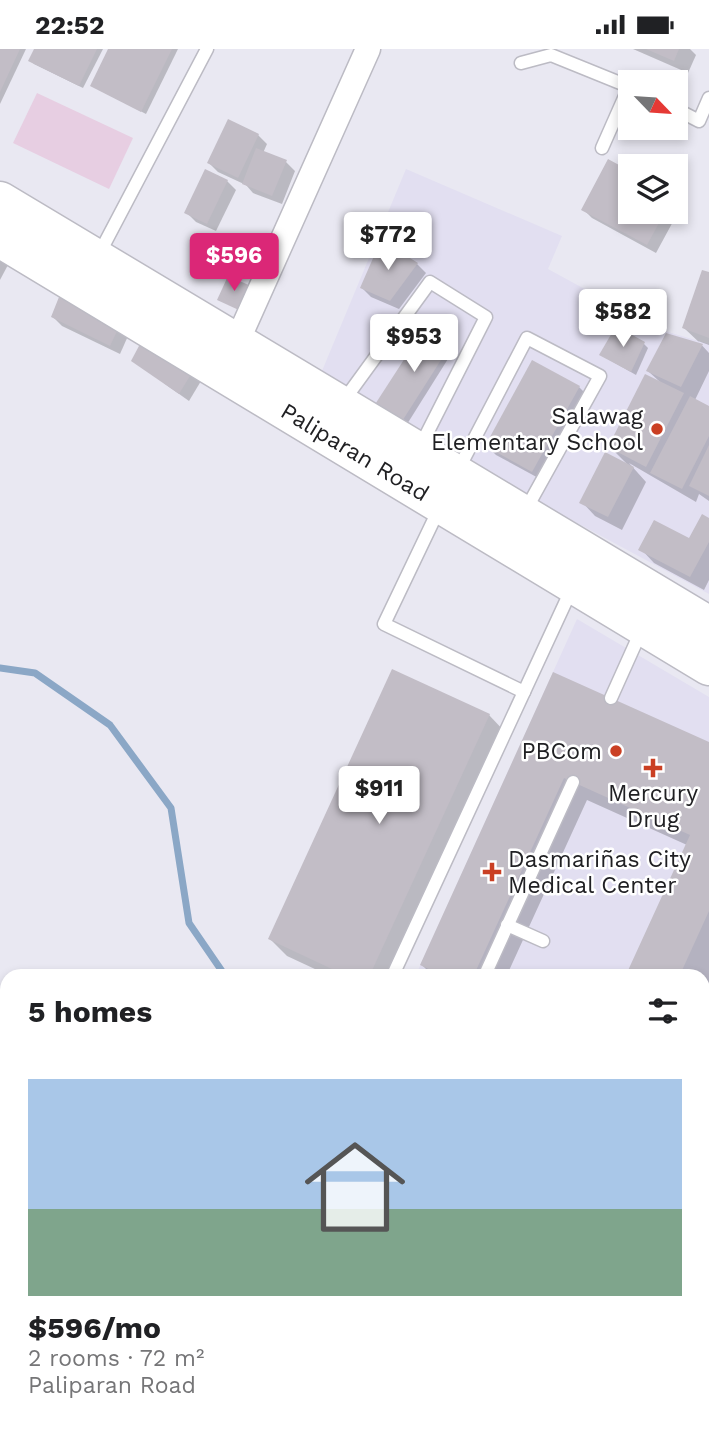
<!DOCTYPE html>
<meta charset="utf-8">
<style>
body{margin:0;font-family:"Work Sans",sans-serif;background:#f6f6f6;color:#202124;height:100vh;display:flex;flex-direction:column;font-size:26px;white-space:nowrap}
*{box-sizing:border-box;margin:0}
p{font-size:23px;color:#757577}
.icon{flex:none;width:38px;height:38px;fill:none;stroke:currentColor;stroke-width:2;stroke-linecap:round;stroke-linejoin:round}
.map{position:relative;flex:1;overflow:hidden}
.drawer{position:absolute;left:0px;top:920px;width:710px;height:471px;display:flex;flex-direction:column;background:#fff;border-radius:21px 21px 0 0;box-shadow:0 4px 10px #0003}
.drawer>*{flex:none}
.needle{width:46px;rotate:115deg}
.controls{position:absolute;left:618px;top:21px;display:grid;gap:14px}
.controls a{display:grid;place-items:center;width:70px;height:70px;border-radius:0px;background:#fff;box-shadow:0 4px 10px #0003;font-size:35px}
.price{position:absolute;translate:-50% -60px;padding:0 16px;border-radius:7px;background:#fff;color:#222;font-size:23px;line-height:46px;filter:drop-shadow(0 2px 4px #0008)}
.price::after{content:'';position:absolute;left:50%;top:42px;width:21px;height:16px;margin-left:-10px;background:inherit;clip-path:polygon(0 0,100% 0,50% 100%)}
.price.selected{background:#db2777;color:#fff}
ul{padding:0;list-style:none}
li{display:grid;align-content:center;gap:14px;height:371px;padding:0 28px}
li+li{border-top:2px solid #e0e0e0}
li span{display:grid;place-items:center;height:217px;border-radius:0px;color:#555}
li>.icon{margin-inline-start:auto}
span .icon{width:126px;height:126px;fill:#fffc;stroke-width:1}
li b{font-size:30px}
h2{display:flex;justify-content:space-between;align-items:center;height:84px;padding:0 28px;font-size:30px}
.status{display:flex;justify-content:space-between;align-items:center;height:49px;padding:0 35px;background:#fff;direction:ltr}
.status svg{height:19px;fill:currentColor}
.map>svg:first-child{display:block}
.built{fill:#e2dff1}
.green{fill:#e7cee2}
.shadow{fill:#0003}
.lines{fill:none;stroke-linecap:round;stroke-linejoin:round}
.stream{stroke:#8ba7c6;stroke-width:7}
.building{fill:#c2bdc6}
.lane-casing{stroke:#bcbbc4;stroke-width:15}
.street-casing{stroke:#bcbbc4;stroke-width:27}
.primary-casing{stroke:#bcbbc4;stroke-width:41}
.lane{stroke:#fff;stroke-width:12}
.street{stroke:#fff;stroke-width:24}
.primary{stroke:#fff;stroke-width:38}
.poi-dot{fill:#ca3f23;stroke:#fff;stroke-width:2.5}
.labels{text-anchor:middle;stroke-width:5;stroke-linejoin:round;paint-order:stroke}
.poi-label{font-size:23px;fill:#202023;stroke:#fff;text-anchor:end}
.street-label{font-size:23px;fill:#202023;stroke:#fff}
</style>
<div class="status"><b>22:52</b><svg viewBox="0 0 49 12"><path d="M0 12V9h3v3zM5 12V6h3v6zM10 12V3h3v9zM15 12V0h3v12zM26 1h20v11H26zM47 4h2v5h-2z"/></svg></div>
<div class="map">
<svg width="709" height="1390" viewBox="0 0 709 1390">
<rect width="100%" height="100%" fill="#e9e8f2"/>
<g class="built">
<path d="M 406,120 L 562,187 L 548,220 L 658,280 L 709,295 L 709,545 L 317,334 Z"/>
<path d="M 577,570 L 709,648 L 709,1065 L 704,1078 L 704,928 L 415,928 Z"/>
</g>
<path class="green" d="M 37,44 L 133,89 L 109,140 L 13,94 Z"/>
<g class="shadow">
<path d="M 0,0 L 26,0 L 0,55 Z"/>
<path d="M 36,0 L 103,0 L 83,39 L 34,15 L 30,11 Z"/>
<path d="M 110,0 L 178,0 L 146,65 L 92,37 Z"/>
<path d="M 633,0 L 690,0 L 696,6 L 688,24 Z"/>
<path d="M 258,86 L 267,95 L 263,104 L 286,113 L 295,122 L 282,155 L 253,144 L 246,136 L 218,123 L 209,114 Z"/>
<path d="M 630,124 L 630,163 L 676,163 L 676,150 L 682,156 L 656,204 L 592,169 L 583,160 Z"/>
<path d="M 227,132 L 236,141 L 216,182 L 196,173 L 187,164 Z"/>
<path d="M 0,206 L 9,214 L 0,231 Z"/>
<path d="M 417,215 L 426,224 L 399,260 L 371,248 L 362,239 Z"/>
<path d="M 709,225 L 709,296 L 698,292 L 709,304 L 709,322 L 695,351 L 709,359 L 709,452 L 699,445 L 696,453 L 629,414 L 646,433 L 622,481 L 595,467 L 582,453 L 627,415 L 610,398 L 660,333 L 648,322 L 702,296 L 684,279 Z"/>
<path d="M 62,245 L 128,287 L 120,305 L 62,277 L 53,268 Z"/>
<path d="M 454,290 L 458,294 L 404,380 L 379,364 Z"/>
<path d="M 643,294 L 648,299 L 636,326 L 601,306 Z"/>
<path d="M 141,297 L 201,332 L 189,352 L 165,335 Z"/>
<path d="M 579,338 L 588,347 L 542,431 L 496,406 L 487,397 Z"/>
<path d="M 709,471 L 709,531 L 704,541 L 654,514 L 641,500 L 690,491 Z"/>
<path d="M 554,625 L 709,695 L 709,934 L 704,946 L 704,928 L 627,928 L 687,796 L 587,751 L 506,928 L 434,928 L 422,916 Z"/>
<path d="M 489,666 L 506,684 L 394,928 L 332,928 L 287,907 L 270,890 Z"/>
</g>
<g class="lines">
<g class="stream">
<path d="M 0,619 L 35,624 L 110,676 L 171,759 L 189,874 L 226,928"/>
<path d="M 704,1174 L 709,1176"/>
</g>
</g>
<g class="building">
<path d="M 0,0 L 20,0 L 0,43 Z"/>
<path d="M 34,0 L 97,0 L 79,37 L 28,12 Z"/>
<path d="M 108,0 L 172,0 L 141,63 L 90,37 Z"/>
<path d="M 646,0 L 679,0 L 674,12 Z"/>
<path d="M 228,70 L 259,85 L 238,129 L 207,114 Z"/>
<path d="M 256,99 L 287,111 L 272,147 L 242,135 Z"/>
<path d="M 608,110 L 630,122 L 630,163 L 665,163 L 647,196 L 581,161 Z"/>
<path d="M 205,120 L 228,131 L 207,175 L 184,164 Z"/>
<path d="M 381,191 L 418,214 L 390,252 L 360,239 Z"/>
<path d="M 702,221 L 709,223 L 709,289 L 682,279 Z"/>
<path d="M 228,227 L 251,237 L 241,262 L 217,251 Z"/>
<path d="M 61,243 L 120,276 L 110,297 L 51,268 Z"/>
<path d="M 429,272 L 455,289 L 399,377 L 372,360 Z"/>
<path d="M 616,277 L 645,293 L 631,323 L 599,306 Z"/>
<path d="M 666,284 L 703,295 L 681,338 L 646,322 Z"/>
<path d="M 140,295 L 193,322 L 179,345 L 131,312 Z"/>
<path d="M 532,311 L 580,337 L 532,423 L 485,397 Z"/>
<path d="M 645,325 L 684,344 L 646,418 L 608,398 Z"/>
<path d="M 690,347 L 709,357 L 709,387 L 682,440 L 650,424 Z"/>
<path d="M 709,396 L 709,447 L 689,437 Z"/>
<path d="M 605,403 L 634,418 L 608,468 L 579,454 Z"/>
<path d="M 702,465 L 709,469 L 709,493 L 690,528 L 638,501 L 654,471 L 689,489 Z"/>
<path d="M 392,620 L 490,665 L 369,928 L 349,928 L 268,890 Z"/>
<path d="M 553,623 L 709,693 L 709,862 L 679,928 L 625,928 L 690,786 L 564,729 L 473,928 L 445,928 L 420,916 Z"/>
</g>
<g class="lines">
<defs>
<g id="lane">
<path d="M 521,14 L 551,6 L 630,38"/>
<path d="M 676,60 L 699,72 L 709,49"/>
<path d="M 602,99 L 629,38"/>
<path d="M 98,207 L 207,0"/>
<path d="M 342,354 L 430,233 L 486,268 L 419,400"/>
<path d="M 458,421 L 527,289 L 600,327 L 524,464"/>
<path d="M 439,460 L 384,575 L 524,643"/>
<path d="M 611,649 L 642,580"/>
<path d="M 507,876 L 543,892"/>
<path d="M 392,928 L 573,537"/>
<path d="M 484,928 L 573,733"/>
</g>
<path id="street" d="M 231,306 L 368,0"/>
<g id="primary">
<path d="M 0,152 L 709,577"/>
<path d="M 0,189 L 709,617"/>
</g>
</defs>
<use href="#lane" class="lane-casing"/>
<use href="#street" class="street-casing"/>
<use href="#primary" class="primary-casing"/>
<use href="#lane" class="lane"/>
<use href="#street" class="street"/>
<use href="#primary" class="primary"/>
</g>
<g class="poi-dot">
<circle cx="657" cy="380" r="7"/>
<circle cx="616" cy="702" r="7"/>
<path d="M649.5 708.5h7v7h7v7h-7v7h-7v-7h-7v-7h7z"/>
<path d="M488.5 812.5h7v7h7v7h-7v7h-7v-7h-7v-7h7z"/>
</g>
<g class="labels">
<g class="poi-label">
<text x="643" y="375">Salawag<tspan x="643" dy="26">Elementary School</tspan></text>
<text x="602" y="710">PBCom</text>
<text x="653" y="752" text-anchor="middle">Mercury<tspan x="653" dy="26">Drug</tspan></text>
<text x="508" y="818" text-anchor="start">Dasmariñas City<tspan x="508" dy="26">Medical Center</tspan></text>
</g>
<g class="street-label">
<text transform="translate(355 403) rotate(31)" y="8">Paliparan Road</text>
</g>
</g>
</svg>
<div class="controls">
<a><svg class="needle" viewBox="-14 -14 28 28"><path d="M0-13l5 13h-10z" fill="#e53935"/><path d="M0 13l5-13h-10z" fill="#757577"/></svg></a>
<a><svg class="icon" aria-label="layers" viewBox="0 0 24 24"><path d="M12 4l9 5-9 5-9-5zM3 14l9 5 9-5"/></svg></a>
</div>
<b class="price" style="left:388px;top:223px">$772</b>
<b class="price selected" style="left:234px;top:244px">$596</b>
<b class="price" style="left:623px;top:300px">$582</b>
<b class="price" style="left:414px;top:325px">$953</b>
<b class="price" style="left:379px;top:777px">$911</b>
<section class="drawer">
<h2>5 homes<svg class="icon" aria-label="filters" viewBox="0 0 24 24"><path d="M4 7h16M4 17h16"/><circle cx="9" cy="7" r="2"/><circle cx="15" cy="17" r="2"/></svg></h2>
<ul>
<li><span style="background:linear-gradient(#a9c7e8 60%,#7fa58c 0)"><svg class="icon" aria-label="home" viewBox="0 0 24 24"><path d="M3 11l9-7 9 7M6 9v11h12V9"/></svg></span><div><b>$596/mo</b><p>2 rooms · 72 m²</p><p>Paliparan Road</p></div></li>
</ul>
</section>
</div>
